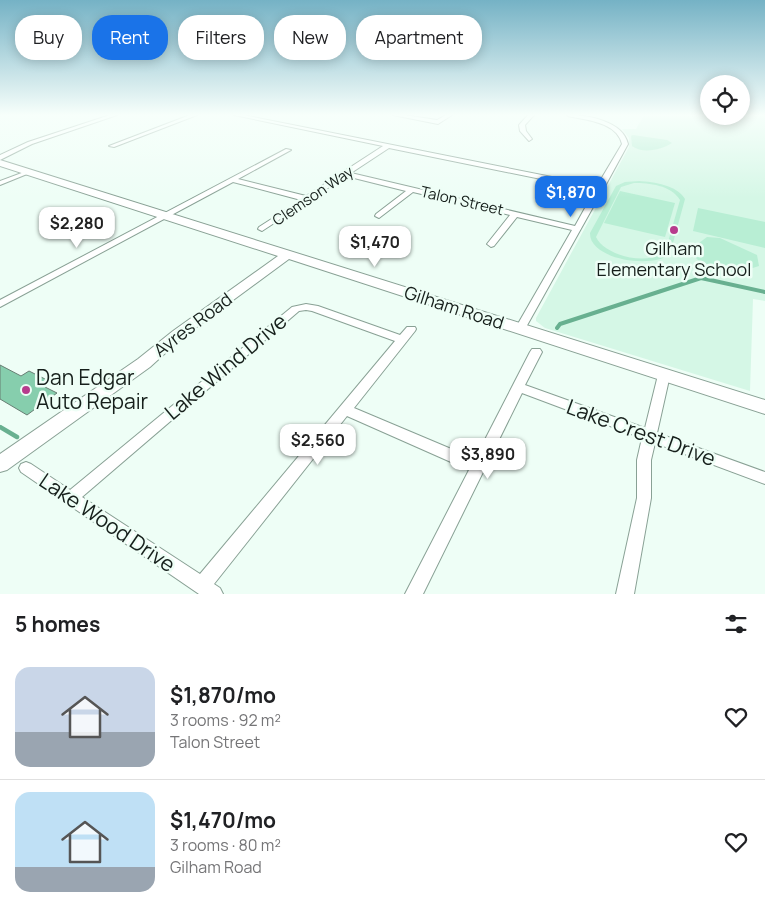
<!DOCTYPE html>
<meta charset="utf-8">
<style>
body{margin:0;font-family:Manrope,sans-serif;background:#f6f6f6;color:#202124;height:100vh;display:flex;flex-direction:column;font-size:19px;white-space:nowrap}
*{box-sizing:border-box;margin:0}
p{font-size:16px;color:#757577}
.icon{flex:none;width:28px;height:28px;fill:none;stroke:currentColor;stroke-width:2;stroke-linecap:round;stroke-linejoin:round}
.map{position:relative;height:594px;overflow:hidden}
.drawer{display:flex;flex-direction:column;background:#fff;flex:1}
.drawer>*{flex:none}
.banner{position:absolute;left:15px;top:15px;width:500px;height:45px;display:flex;gap:10px}
.controls{position:absolute;left:700px;top:75px;display:grid;gap:10px}
.controls a{display:grid;place-items:center;width:50px;height:50px;border-radius:50%;background:#fff;box-shadow:0 2px 12px #0003;font-size:25px}
.price{position:absolute;translate:-50% -42px;padding:0 11px;border-radius:10px;background:#fff;color:#222;font-size:16px;line-height:32px;filter:drop-shadow(0 1px 2px #0008)}
.price::after{content:'';position:absolute;left:50%;top:30px;width:15px;height:11px;margin-left:-8px;background:inherit;clip-path:polygon(0 0,100% 0,50% 100%)}
.price.active{background:#1a73e8;color:#fff}
ul{padding:0;list-style:none}
li{display:flex;align-items:center;gap:15px;height:125px;padding:0 15px}
li+li{border-top:1px solid #e0e0e0}
li span{display:grid;place-items:center;flex:none;width:140px;height:100px;border-radius:15px;color:#555}
li>.icon{margin-inline-start:auto}
span .icon{width:60px;height:60px;fill:#fffc;stroke-width:1}
li b{font-size:21px}
h2{display:flex;justify-content:space-between;align-items:center;height:60px;padding:0 15px;font-size:21px}
.pill{padding:0 18px;border-radius:20px;background:#fff;box-shadow:0 2px 12px #0003;font-size:18px;line-height:45px}
.pill.active{background:#1a73e8;color:#fff}
.map>svg:first-child{display:block}
.built{fill:#d5f7e6}
.green{fill:#b8eed4;fill-rule:evenodd}
.lines{fill:none;stroke-linecap:round;stroke-linejoin:round}
.stream-far1{stroke:#68b090;stroke-width:4}
.stream{stroke:#68b090;stroke-width:4.5}
.building{fill:#86cead;stroke:#677e73}
.street-casing{stroke:#89a195;stroke-width:2}
.secondary-casing{stroke:#89a195;stroke-width:2}
.street{fill:#fff;fill-rule:evenodd}
.secondary{fill:#fff;fill-rule:evenodd}
.poi-dot{fill:#b73c8d;stroke:#eefef6;stroke-width:2}
.labels{text-anchor:middle;stroke-width:5;stroke-linejoin:round;paint-order:stroke}
.far-street-label{font-size:15px;fill:#161f1b;stroke:#eefef6}
.poi-label{font-size:18px;fill:#161f1b;stroke:#eefef6}
.street-label{font-size:18px;fill:#161f1b;stroke:#eefef6}
.near-street-label{font-size:21px;fill:#161f1b;stroke:#eefef6}
.near-poi-label{font-size:21px;fill:#161f1b;stroke:#eefef6;text-anchor:start}
</style>
<div class="map">
<svg width="765" height="594" viewBox="0 0 765 594">
<rect width="100%" height="100%" fill="#eefef6"/>
<path class="built" d="M 644,115 L 709,115 L 709,116 L 765,115 L 765,301 L 753,299 L 750,391 L 545,328 L 536,321 L 536,318 L 629,147 L 629,138 L 622,129 L 636,129 Z"/>
<g class="green">
<path d="M 633,135 L 667,140 L 672,143 C 661,150 643,154 632,146 L 631,136 Z"/>
<path d="M 639,181 C 654,182 677,185 685,199 L 670,254 C 653,269 589,260 590,233 L 616,186 L 625,182 ZM 634,183 C 649,183 671,185 680,200 L 666,249 C 653,268 604,256 596,237 L 621,187 Z"/>
<path d="M 620,191 L 675,203 L 665,237 L 604,223 Z"/>
<path d="M 698,208 L 765,222 L 765,248 L 693,231 Z"/>
<path d="M 707,237 L 720,238 L 757,255 L 759,266 L 743,271 L 701,263 L 696,258 L 699,243 Z"/>
</g>
<g class="lines">
<path class="stream-far1" d="M 557,328 L 560,324 L 701,278 L 765,292"/>
<path class="stream" d="M 0,427 L 17,437"/>
</g>
<path class="building" d="M 0,365 L 21,376 L 29,371 L 51,382 L 45,387 L 57,393 L 27,415 L 0,399 Z"/>
<g class="lines">
<defs>
<g id="street">
<path d="M 110,115 L 117,115 L 32,144 L 0,160 L 0,155 L 28,142 Z"/>
<path d="M 190,115 L 197,115 L 114,147 L 109,146 Z"/>
<path d="M 234,115 L 243,115 L 597,186 L 622,144 C 617,122 586,120 568,116 L 567,115 C 588,115 623,121 628,144 L 604,188 L 605,189 L 602,191 L 525,329 L 520,332 L 515,329 L 572,230 L 517,217 L 494,246 L 491,247 L 487,244 L 510,215 L 413,192 L 379,218 L 375,216 L 376,214 L 406,191 L 346,176 L 262,231 L 258,229 L 259,227 L 301,200 L 233,182 L 0,307 L 0,300 L 286,149 L 291,150 L 238,179 L 306,196 L 383,146 ZM 389,148 L 595,190 L 575,226 L 351,173 Z"/>
<path d="M 393,115 L 404,115 L 437,120 L 446,115 L 452,115 L 438,124 Z"/>
<path d="M 528,115 L 534,115 L 525,125 L 526,131 L 532,139 L 529,141 L 520,131 L 519,125 Z"/>
<path d="M 27,171 L 32,172 L 0,185 L 0,181 Z"/>
<path d="M 306,304 L 318,306 L 400,335 L 407,327 L 415,327 L 416,329 L 415,331 L 354,408 L 475,459 L 530,352 L 532,349 L 540,349 L 542,352 L 525,385 L 645,428 L 658,375 L 660,372 L 668,372 L 670,375 L 657,433 L 765,472 L 765,484 L 655,443 L 651,460 L 651,498 L 634,594 L 616,594 L 637,498 L 637,460 L 642,438 L 522,393 L 423,594 L 405,594 L 469,470 L 347,416 L 214,584 L 220,588 L 223,594 L 199,594 L 21,472 L 19,468 L 21,464 L 26,462 L 31,464 L 70,490 L 292,307 ZM 306,310 L 312,311 L 395,341 L 200,574 L 82,497 L 299,311 Z"/>
</g>
<path id="secondary" d="M 0,160 L 765,400 L 765,414 L 289,259 L 183,337 L 150,367 L 7,470 L 0,472 L 0,454 L 138,359 L 173,331 L 278,256 L 0,166 Z"/>
</defs>
<use href="#street" class="street-casing"/>
<use href="#secondary" class="secondary-casing"/>
<use href="#street" class="street"/>
<use href="#secondary" class="secondary"/>
</g>
<linearGradient id="sky" x2="0" y2="1"><stop stop-color="#75b2c5"/><stop offset="0.58" stop-color="#f7fffb"/><stop offset="1" stop-color="#f7fffb" stop-opacity="0"/></linearGradient>
<rect width="765" height="198" fill="url(#sky)"/>
<g class="poi-dot">
<circle cx="674" cy="230" r="5"/>
<circle cx="26" cy="390" r="5"/>
</g>
<g class="labels">
<g class="far-street-label">
<text transform="translate(313 196) rotate(-34)" y="5">Clemson Way</text>
<text transform="translate(462 201) rotate(13)" y="5">Talon Street</text>
</g>
<g class="poi-label">
<text x="674" y="255">Gilham<tspan x="674" dy="21">Elementary School</tspan></text>
</g>
<g class="street-label">
<text transform="translate(454 308) rotate(18)" y="6">Gilham Road</text>
<text transform="translate(193 325) rotate(-37)" y="6">Ayres Road</text>
</g>
<g class="near-street-label">
<text transform="translate(226 367) rotate(-40)" y="7">Lake Wind Drive</text>
<text transform="translate(641 433) rotate(20)" y="7">Lake Crest Drive</text>
<text transform="translate(107 523) rotate(34)" y="7">Lake Wood Drive</text>
</g>
<g class="near-poi-label">
<text x="36" y="385">Dan Edgar<tspan x="36" dy="24">Auto Repair</tspan></text>
</g>
</g>
</svg>
<div class="controls">
<a><svg class="icon" aria-label="locate" viewBox="0 0 24 24"><circle cx="12" cy="12" r="6"/><path d="M12 2v4M12 18v4M2 12h4M18 12h4"/></svg></a>
</div>
<b class="price active" style="left:571px;top:218px">$1,870</b>
<b class="price" style="left:77px;top:249px">$2,280</b>
<b class="price" style="left:375px;top:268px">$1,470</b>
<b class="price" style="left:318px;top:466px">$2,560</b>
<b class="price" style="left:488px;top:480px">$3,890</b>
<div class="banner">
<a class="pill">Buy</a>
<a class="pill active">Rent</a>
<a class="pill">Filters</a>
<a class="pill">New</a>
<a class="pill">Apartment</a>
</div>
</div>
<section class="drawer">
<h2>5 homes<svg class="icon" aria-label="filters" viewBox="0 0 24 24"><path d="M4 7h16M4 17h16"/><circle cx="9" cy="7" r="2"/><circle cx="15" cy="17" r="2"/></svg></h2>
<ul>
<li><span style="background:linear-gradient(#c9d6e8 65%,#9aa5b1 0)"><svg class="icon" aria-label="home" viewBox="0 0 24 24"><path d="M3 11l9-7 9 7M6 9v11h12V9"/></svg></span><div><b>$1,870/mo</b><p>3 rooms · 92 m²</p><p>Talon Street</p></div><svg class="icon" aria-label="heart" viewBox="0 0 24 24"><path d="M12 20l-8-8c-3-5 5-10 8-4 3-6 11-1 8 4z"/></svg></li>
<li><span style="background:linear-gradient(#bfe0f5 75%,#9aa5b1 0)"><svg class="icon" aria-label="home" viewBox="0 0 24 24"><path d="M3 11l9-7 9 7M6 9v11h12V9"/></svg></span><div><b>$1,470/mo</b><p>3 rooms · 80 m²</p><p>Gilham Road</p></div><svg class="icon" aria-label="heart" viewBox="0 0 24 24"><path d="M12 20l-8-8c-3-5 5-10 8-4 3-6 11-1 8 4z"/></svg></li>
</ul>
</section>
